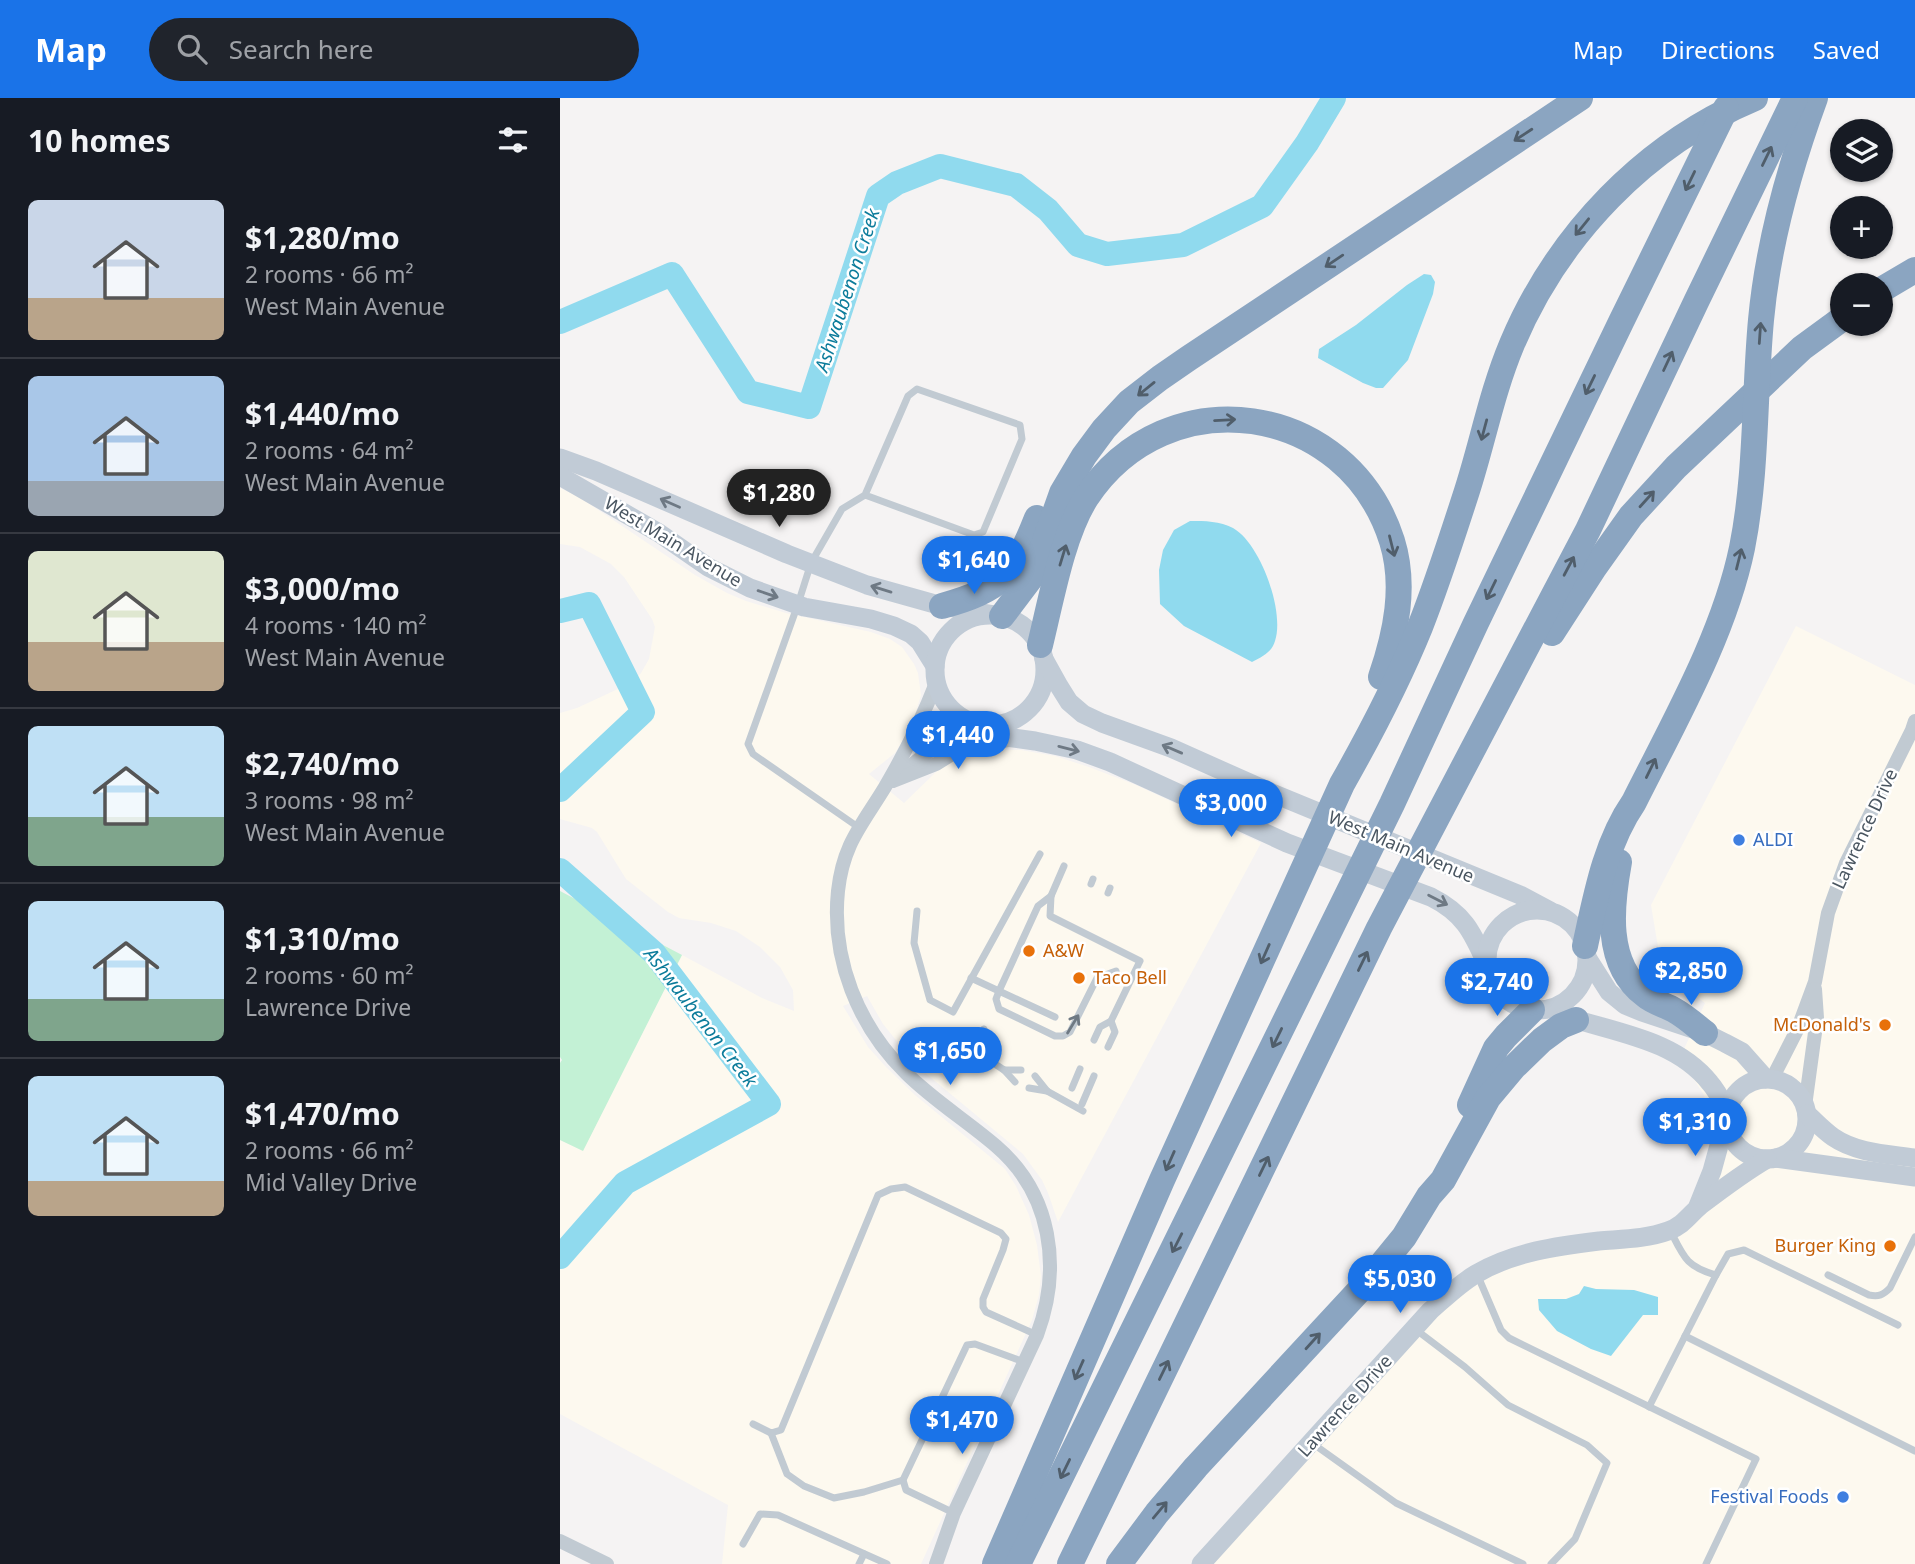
<!DOCTYPE html>
<meta charset="utf-8">
<style>
body{margin:0;font-family:"Noto Sans",sans-serif;background:#20242c;color:#f1f3f6;height:100vh;display:flex;flex-direction:column;font-size:26px;white-space:nowrap}
*{box-sizing:border-box;margin:0}
p{font-size:23px;color:#9ea1a6}
.icon{flex:none;width:38px;height:38px;fill:none;stroke:currentColor;stroke-width:2;stroke-linecap:round;stroke-linejoin:round}
.map{position:relative;flex:1;overflow:hidden}
.side{display:flex;flex-direction:column;background:#171b24;width:560px}
.side>*{flex:none}
.fabs{position:absolute;left:1270px;top:21px;display:grid;gap:14px}
.fabs a{display:grid;place-items:center;width:63px;height:63px;border-radius:50%;background:#171b24;box-shadow:0 2px 5px #0004;font-size:35px}
.price{position:absolute;translate:-50% -60px;padding:0 16px;border-radius:24px;background:#1a73e8;color:#fff;font-size:23px;line-height:46px;filter:drop-shadow(0 2px 4px #0008)}
.price::after{content:'';position:absolute;left:50%;top:42px;width:21px;height:16px;margin-left:-10px;background:inherit;clip-path:polygon(0 0,100% 0,50% 100%)}
.price.on{background:#222;color:#fff}
ul{padding:0;list-style:none}
li{display:flex;align-items:center;gap:21px;height:175px;padding:0 28px}
li+li{border-top:2px solid #363941}
li span{display:grid;place-items:center;flex:none;width:196px;height:140px;border-radius:10px;color:#555}
li>.icon{margin-inline-start:auto}
span .icon{width:84px;height:84px;fill:#fffc;stroke-width:1}
li b{font-size:30px}
h2{display:flex;justify-content:space-between;align-items:center;height:84px;padding:0 28px;font-size:30px}
header{display:flex;align-items:center;gap:42px;box-sizing:border-box;height:98px;padding:0 35px;background:#1a73e8;color:#fff}
header strong{font-size:33px}
nav{display:flex;gap:38px;margin-inline-start:auto;font-size:24px}
.search{width:490px;height:63px;background:#20242c;display:flex;align-items:center;gap:18px;box-sizing:border-box;padding:0 24px;border-radius:38px;color:#9ea1a6;font-size:26px}
main{display:flex;flex:1;min-height:0}
.map>svg:first-child{display:block}
.commercial{fill:#fdf9ef}
.green{fill:#c3f1d5}
.water{fill:#90daee}
.lines{fill:none;stroke-linecap:round;stroke-linejoin:round}
.river{stroke:#90daee;stroke-width:24}
.lane{stroke:#c1cad2;stroke-width:7}
.street{stroke:#c1cad2;stroke-width:14}
.secondary{stroke:#c1cbd6;stroke-width:19}
.highway{stroke:#8ba5c1;stroke-width:26}
.oneway{stroke:#505e6b}
.oneway2{stroke:#6e7984}
.oneway3{stroke:#6e7983}
.shop-dot{fill:#3f7fe0;stroke:#fff;stroke-width:2.5}
.food-dot{fill:#e8710a;stroke:#fff;stroke-width:2.5}
.labels{text-anchor:middle;stroke-width:5;stroke-linejoin:round;paint-order:stroke}
.street-label{font-size:18px;fill:#4a5661;stroke:#fff}
.shop-label{font-size:18px;fill:#366cbe;stroke:#fff;text-anchor:start}
.food-label{font-size:18px;fill:#c56008;stroke:#fff;text-anchor:start}
.water-label{font-size:19px;font-style:italic;fill:#0c7c9b;stroke:#fff}
</style>
<header>
<strong>Map</strong>
<div class="search"><svg class="icon" aria-label="search" viewBox="0 0 24 24"><circle cx="10" cy="10" r="6"/><path d="M15 15l6 6"/></svg>Search here</div>
<nav><a>Map</a><a>Directions</a><a>Saved</a></nav>
</header>
<main>
<section class="side">
<h2>10 homes<svg class="icon" aria-label="filters" viewBox="0 0 24 24"><path d="M4 7h16M4 17h16"/><circle cx="9" cy="7" r="2"/><circle cx="15" cy="17" r="2"/></svg></h2>
<ul>
<li><span style="background:linear-gradient(#c9d6e8 70%,#b9a48a 0)"><svg class="icon" aria-label="home" viewBox="0 0 24 24"><path d="M3 11l9-7 9 7M6 9v11h12V9"/></svg></span><div><b>$1,280/mo</b><p>2 rooms · 66 m²</p><p>West Main Avenue</p></div></li>
<li><span style="background:linear-gradient(#a9c7e8 75%,#9aa5b1 0)"><svg class="icon" aria-label="home" viewBox="0 0 24 24"><path d="M3 11l9-7 9 7M6 9v11h12V9"/></svg></span><div><b>$1,440/mo</b><p>2 rooms · 64 m²</p><p>West Main Avenue</p></div></li>
<li><span style="background:linear-gradient(#dfe7d0 65%,#b9a48a 0)"><svg class="icon" aria-label="home" viewBox="0 0 24 24"><path d="M3 11l9-7 9 7M6 9v11h12V9"/></svg></span><div><b>$3,000/mo</b><p>4 rooms · 140 m²</p><p>West Main Avenue</p></div></li>
<li><span style="background:linear-gradient(#bfe0f5 65%,#7fa58c 0)"><svg class="icon" aria-label="home" viewBox="0 0 24 24"><path d="M3 11l9-7 9 7M6 9v11h12V9"/></svg></span><div><b>$2,740/mo</b><p>3 rooms · 98 m²</p><p>West Main Avenue</p></div></li>
<li><span style="background:linear-gradient(#bfe0f5 70%,#7fa58c 0)"><svg class="icon" aria-label="home" viewBox="0 0 24 24"><path d="M3 11l9-7 9 7M6 9v11h12V9"/></svg></span><div><b>$1,310/mo</b><p>2 rooms · 60 m²</p><p>Lawrence Drive</p></div></li>
<li><span style="background:linear-gradient(#bfe0f5 75%,#b9a48a 0)"><svg class="icon" aria-label="home" viewBox="0 0 24 24"><path d="M3 11l9-7 9 7M6 9v11h12V9"/></svg></span><div><b>$1,470/mo</b><p>2 rooms · 66 m²</p><p>Mid Valley Drive</p></div></li>
</ul>
</section>
<div class="map">
<svg width="1355" height="1466" viewBox="0 0 1355 1466">
<rect width="100%" height="100%" fill="#f5f3f3"/>
<g class="commercial">
<path d="M 0,390 L 19,399 L 135,477 L 167,495 L 186,503 L 226,515 L 311,534 L 330,541 L 342,549 L 354,566 L 358,575 L 361,597 L 352,627 L 335,655 L 309,676 L 344,705 L 376,674 L 405,656 L 427,651 L 461,652 L 495,658 L 529,669 L 576,687 L 701,745 L 498,1124 L 488,1095 L 482,1082 L 463,1056 L 358,969 L 323,926 L 307,898 L 283,908 L 308,949 L 326,969 L 355,997 L 445,1071 L 456,1088 L 469,1117 L 477,1147 L 481,1178 L 479,1197 L 472,1222 L 361,1466 L 162,1466 L 168,1407 L 0,1316 L 0,1042 L 23,1052 L 122,857 L 202,900 L 234,913 L 233,892 L 220,869 L 200,849 L 176,833 L 151,825 L 119,820 L 108,814 L 66,781 L 37,734 L 32,730 L 0,721 L 0,615 L 17,610 L 73,584 L 81,575 L 89,561 L 95,529 L 92,521 L 64,479 L 51,466 L 20,449 L 0,446 Z"/>
<path d="M 1236,528 L 1355,587 L 1355,1466 L 641,1466 L 917,1176 L 1076,1140 L 1138,1109 L 1153,1034 L 1144,997 L 1120,960 L 1145,905 L 1102,873 L 1091,807 Z"/>
</g>
<path class="green" d="M 0,793 L 122,857 L 23,1053 L 0,1042 L 0,965 L 2,962 L 0,959 Z"/>
<g class="water">
<path d="M 864,176 L 871,177 L 875,184 L 873,196 L 848,262 L 823,290 L 816,290 L 803,285 L 758,260 L 759,251 L 796,227 L 847,187 Z"/>
<path d="M 630,423 C 645,423 660,423 673,430 C 700,445 725,513 715,543 C 712,554 702,559 692,564 L 624,528 L 600,506 L 599,472 L 603,452 L 614,432 Z"/>
<path d="M 1024,1188 L 1036,1191 L 1074,1192 L 1098,1199 L 1098,1217 L 1083,1217 L 1051,1258 L 1031,1251 L 997,1233 L 979,1212 L 978,1201 L 1006,1201 L 1019,1196 Z"/>
</g>
<g class="lines">
<g class="river">
<path d="M 0,224 L 112,176 L 188,294 L 249,309 L 318,98 L 337,85 L 380,68 L 456,87 L 488,112 L 518,147 L 547,156 L 623,147 L 702,108 L 747,45 L 774,0"/>
<path d="M 0,513 L 29,506 L 83,614 L 0,692"/>
<path d="M 0,772 L 94,855 L 209,1006 L 65,1085 L 0,1159"/>
</g>
<g class="lane">
<path d="M 298,729 L 193,656 L 188,646 L 238,506 L 251,465 L 282,411 L 305,397 L 414,437 L 423,434 L 462,341 L 460,327 L 357,291 L 348,298 L 305,397"/>
<path d="M 504,768 L 491,798 L 490,818 L 580,863 L 551,923 L 540,929 L 534,942"/>
<path d="M 531,786 L 533,781"/>
<path d="M 548,795 L 550,790"/>
<path d="M 491,798 L 478,808 L 439,893 L 436,901 L 439,911 L 495,938 L 503,938 L 510,934 L 537,880 L 556,873"/>
<path d="M 357,813 L 354,845 L 370,902 L 393,914 L 480,756"/>
<path d="M 411,880 L 495,919"/>
<path d="M 424,931 L 432,964 L 444,972 L 461,972"/>
<path d="M 548,949 L 555,934 L 551,923"/>
<path d="M 444,972 L 455,984"/>
<path d="M 475,978 L 487,993 L 523,1013"/>
<path d="M 469,990 L 487,993"/>
<path d="M 512,990 L 520,971"/>
<path d="M 522,1006 L 534,978"/>
<path d="M 1111,1134 C 1124,1160 1127,1169 1156,1177"/>
<path d="M 917,1176 L 941,1232 L 949,1240 L 1196,1361 L 1146,1466"/>
<path d="M 1268,1177 L 1309,1197 C 1319,1199 1323,1197 1330,1190 L 1355,1139"/>
<path d="M 855,1231 L 905,1269 L 948,1307 L 1027,1347 L 1047,1365 L 1015,1441 L 991,1466"/>
<path d="M 1125,1238 L 1355,1353"/>
<path d="M 1089,1309 L 1156,1177 L 1168,1156 L 1184,1152 L 1338,1227"/>
<path d="M 193,1326 L 211,1335 L 221,1332 L 318,1097 L 331,1091 L 345,1089 L 441,1135 L 446,1141 L 443,1152 L 423,1201 L 423,1209 L 426,1214 L 477,1237"/>
<path d="M 211,1335 L 227,1376 L 244,1388 L 274,1400 L 304,1394 L 343,1382"/>
<path d="M 752,1345 L 836,1405 L 963,1466"/>
<path d="M 394,1415 L 346,1392 L 343,1382 L 407,1247 L 415,1246 L 464,1264"/>
<path d="M 183,1446 L 200,1416 L 218,1417 L 327,1466"/>
<path d="M 299,1466 L 304,1456"/>
</g>
<g class="street">
<path d="M 342,675 C 366,655 388,638 417,625"/>
<path d="M 333,683 L 376,666 L 397,653 L 418,646 L 449,642"/>
<path d="M 1212,981 L 1238,930 L 1255,884 L 1268,815 L 1286,765 L 1352,632 L 1355,623"/>
<path d="M 1245,1008 L 1257,920 L 1255,891"/>
<path d="M 0,1443 L 47,1466"/>
<path d="M 376,1466 L 394,1415 L 477,1237 C 502,1170 492,1096 436,1048 C 407,1023 373,1002 346,975 C 298,928 271,861 278,793 C 283,746 302,727 325,689 C 345,655 362,621 376,585"/>
</g>
<g class="secondary">
<path d="M 0,360 L 36,373 L 227,456 L 307,487 L 382,508 L 435,517"/>
<path d="M 0,378 L 99,435 L 148,469 L 190,490 L 244,509 L 311,521 L 334,528 L 351,536 L 360,544 L 375,568"/>
<circle cx="430" cy="572" r="55"/>
<path d="M 484,561 L 499,588 L 509,604 L 523,616 L 542,625 L 611,650 L 712,695 L 960,797 L 990,813"/>
<path d="M 421,626 L 439,638 L 475,643 L 517,652 L 550,664 L 727,745 L 871,799 C 903,815 912,833 926,865"/>
<circle cx="977" cy="862" r="50"/>
<path d="M 1028,861 L 1049,894 L 1065,907 L 1082,914 L 1145,935 L 1165,945 L 1182,954 L 1206,981"/>
<path d="M 1005,918 C 1055,935 1115,941 1150,985 C 1157,993 1162,1003 1167,1012"/>
<circle cx="1207" cy="1021" r="40"/>
<path d="M 1247,1016 C 1255,1023 1263,1032 1273,1039 C 1296,1055 1327,1056 1355,1060"/>
<path d="M 1215,1060 L 1355,1079"/>
<path d="M 1138,1108 L 1152,1073 L 1166,1022"/>
<path d="M 641,1466 L 870,1213 C 885,1200 899,1186 916,1176 C 953,1154 997,1148 1039,1143 C 1062,1141 1086,1141 1108,1133 C 1124,1127 1129,1117 1141,1107 C 1162,1091 1183,1075 1207,1061"/>
</g>
<g class="highway">
<path d="M 1321,192 L 1355,172"/>
<path d="M 382,508 C 441,492 455,476 477,420"/>
<path d="M 442,518 L 473,477 L 502,395 L 524,358 L 544,331 L 569,304 L 600,280 L 629,260 L 1020,0"/>
<path d="M 992,535 L 1034,470 L 1071,418 L 1116,369 L 1242,250 L 1283,220"/>
<path d="M 480,547 C 491,503 502,438 526,400 C 607,277 788,304 832,443 C 846,488 836,535 821,579"/>
<path d="M 1059,764 C 1051,808 1044,866 1085,897 C 1093,904 1105,907 1114,912 C 1125,918 1135,927 1145,935"/>
<path d="M 1025,848 C 1036,798 1045,746 1074,704 C 1114,624 1164,537 1182,450 C 1197,375 1194,298 1201,222 C 1208,146 1229,71 1255,0"/>
<path d="M 910,1007 L 936,950 L 946,938 L 972,912"/>
<path d="M 435,1466 L 602,1082 L 782,686 C 811,635 838,583 860,529 C 877,486 891,442 905,399 C 922,348 931,296 952,246 C 998,137 1085,46 1195,0"/>
<path d="M 458,1466 L 832,706 L 915,527 L 1061,224 L 1166,10"/>
<path d="M 510,1466 L 819,830 L 1028,432 L 1136,204 L 1235,0"/>
<path d="M 559,1466 L 597,1415 L 636,1369 L 808,1183 L 844,1139 L 869,1098 L 883,1082 L 928,1000 L 954,969 L 982,942 L 1001,928 L 1016,922"/>
</g>
</g>
<defs><path id="oneway-shaft" d="M-6 0H5M1.5-3L5.5 0L1.5 3" fill="none" stroke-width="1.6" stroke-linecap="round" stroke-linejoin="round" transform="scale(1.75)"/></defs>
<g class="oneway">
<use href="#oneway-shaft" transform="translate(963 37) rotate(147)"/>
<use href="#oneway-shaft" transform="translate(1207 58) rotate(-64)"/>
<use href="#oneway-shaft" transform="translate(1130 83) rotate(116)"/>
<use href="#oneway-shaft" transform="translate(1022 129) rotate(129)"/>
<use href="#oneway-shaft" transform="translate(774 163) rotate(146)"/>
<use href="#oneway-shaft" transform="translate(1200 235) rotate(-86)"/>
<use href="#oneway-shaft" transform="translate(1108 263) rotate(-65)"/>
<use href="#oneway-shaft" transform="translate(1030 287) rotate(116)"/>
<use href="#oneway-shaft" transform="translate(586 291) rotate(141)"/>
<use href="#oneway-shaft" transform="translate(665 322) rotate(-3)"/>
<use href="#oneway-shaft" transform="translate(924 332) rotate(105)"/>
<use href="#oneway-shaft" transform="translate(1087 401) rotate(-48)"/>
<use href="#oneway-shaft" transform="translate(832 448) rotate(76)"/>
<use href="#oneway-shaft" transform="translate(503 457) rotate(-73)"/>
<use href="#oneway-shaft" transform="translate(1179 461) rotate(-76)"/>
<use href="#oneway-shaft" transform="translate(1009 468) rotate(-62)"/>
<use href="#oneway-shaft" transform="translate(931 492) rotate(116)"/>
<use href="#oneway-shaft" transform="translate(1091 670) rotate(-64)"/>
<use href="#oneway-shaft" transform="translate(705 856) rotate(114)"/>
<use href="#oneway-shaft" transform="translate(803 863) rotate(-64)"/>
<use href="#oneway-shaft" transform="translate(717 940) rotate(116)"/>
<use href="#oneway-shaft" transform="translate(610 1063) rotate(114)"/>
<use href="#oneway-shaft" transform="translate(704 1068) rotate(-64)"/>
<use href="#oneway-shaft" transform="translate(617 1145) rotate(117)"/>
<use href="#oneway-shaft" transform="translate(753 1243) rotate(-48)"/>
<use href="#oneway-shaft" transform="translate(519 1272) rotate(114)"/>
<use href="#oneway-shaft" transform="translate(604 1272) rotate(-64)"/>
<use href="#oneway-shaft" transform="translate(505 1371) rotate(116)"/>
<use href="#oneway-shaft" transform="translate(600 1412) rotate(-50)"/>
</g>
<g class="oneway2">
<use href="#oneway-shaft" transform="translate(110 405) rotate(-156)"/>
<use href="#oneway-shaft" transform="translate(321 491) rotate(-163)"/>
<use href="#oneway-shaft" transform="translate(208 496) rotate(19)"/>
<use href="#oneway-shaft" transform="translate(509 651) rotate(14)"/>
<use href="#oneway-shaft" transform="translate(612 651) rotate(-157)"/>
<use href="#oneway-shaft" transform="translate(878 802) rotate(27)"/>
</g>
<use class="oneway3" href="#oneway-shaft" transform="translate(513 926) rotate(-59)"/>
<g class="shop-dot">
<circle cx="1179" cy="742" r="7"/>
<circle cx="1283" cy="1399" r="7"/>
</g>
<g class="food-dot">
<circle cx="469" cy="853" r="7"/>
<circle cx="519" cy="880" r="7"/>
<circle cx="1325" cy="927" r="7"/>
<circle cx="1330" cy="1148" r="7"/>
</g>
<g class="labels">
<g class="street-label">
<text transform="translate(113 444) rotate(31)" y="6">West Main Avenue</text>
<text transform="translate(1305 731) rotate(-65)" y="6">Lawrence Drive</text>
<text transform="translate(841 749) rotate(23)" y="6">West Main Avenue</text>
<text transform="translate(785 1308) rotate(-48)" y="6">Lawrence Drive</text>
</g>
<g class="shop-label">
<text x="1193" y="748">ALDI</text>
<text x="1269" y="1405" text-anchor="end">Festival Foods</text>
</g>
<g class="food-label">
<text x="483" y="859">A&amp;W</text>
<text x="533" y="886">Taco Bell</text>
<text x="1311" y="933" text-anchor="end">McDonald's</text>
<text x="1316" y="1154" text-anchor="end">Burger King</text>
</g>
<g class="water-label">
<text transform="translate(287 192) rotate(-72)" y="7">Ashwaubenon Creek</text>
<text transform="translate(141 919) rotate(52)" y="7">Ashwaubenon Creek</text>
</g>
</g>
</svg>
<div class="fabs">
<a><svg class="icon" aria-label="layers" viewBox="0 0 24 24"><path d="M12 4l9 5-9 5-9-5zM3 14l9 5 9-5"/></svg></a>
<a>+</a>
<a>−</a>
</div>
<b class="price on" style="left:219px;top:431px">$1,280</b>
<b class="price" style="left:414px;top:498px">$1,640</b>
<b class="price" style="left:398px;top:673px">$1,440</b>
<b class="price" style="left:671px;top:741px">$3,000</b>
<b class="price" style="left:1131px;top:909px">$2,850</b>
<b class="price" style="left:937px;top:920px">$2,740</b>
<b class="price" style="left:390px;top:989px">$1,650</b>
<b class="price" style="left:1135px;top:1060px">$1,310</b>
<b class="price" style="left:840px;top:1217px">$5,030</b>
<b class="price" style="left:402px;top:1358px">$1,470</b>
</div>
</main>
